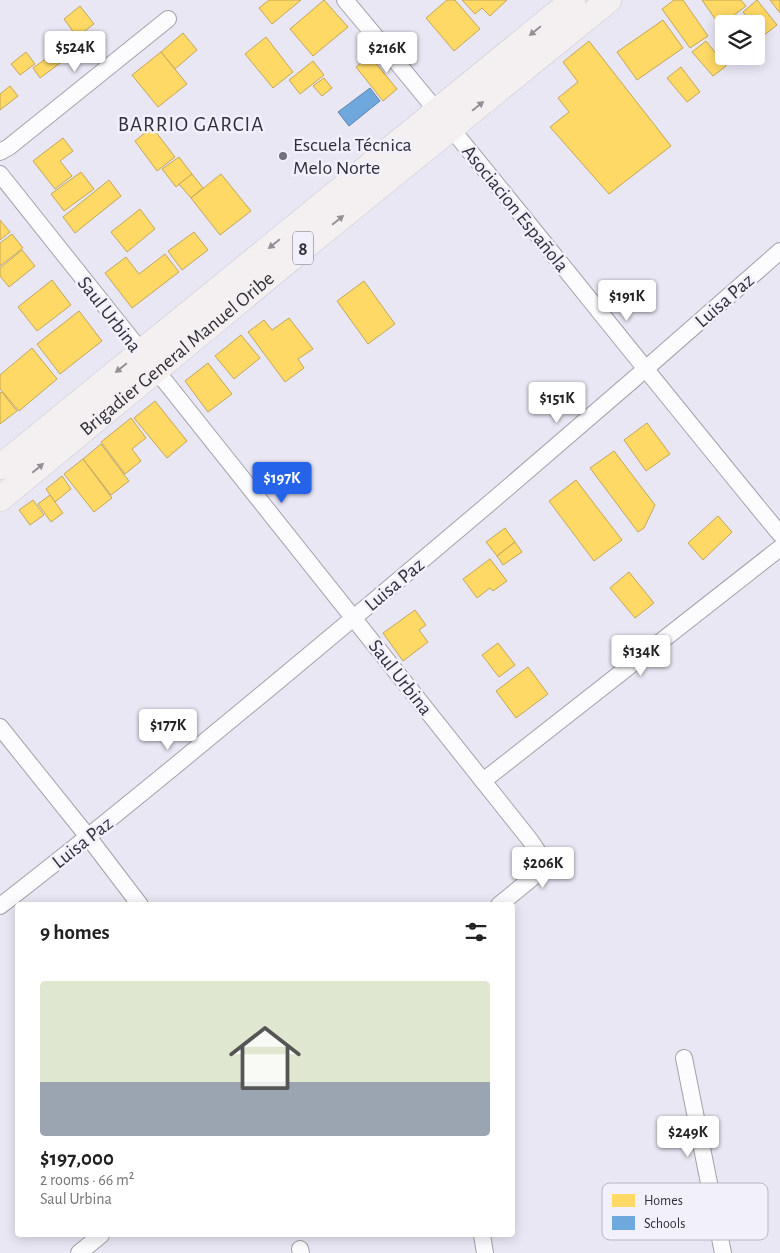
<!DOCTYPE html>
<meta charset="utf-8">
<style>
body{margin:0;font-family:"Alegreya Sans",sans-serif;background:#f2f2f2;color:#222;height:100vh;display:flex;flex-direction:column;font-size:19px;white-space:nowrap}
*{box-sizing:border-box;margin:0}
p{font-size:16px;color:#767676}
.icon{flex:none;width:28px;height:28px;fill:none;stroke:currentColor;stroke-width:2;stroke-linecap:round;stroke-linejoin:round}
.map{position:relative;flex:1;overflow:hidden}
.drawer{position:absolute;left:15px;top:902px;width:500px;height:335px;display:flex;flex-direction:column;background:#fff;border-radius:5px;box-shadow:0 2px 12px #0003}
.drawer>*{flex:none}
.controls{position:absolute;left:715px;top:15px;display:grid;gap:10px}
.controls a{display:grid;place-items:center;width:50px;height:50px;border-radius:5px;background:#fff;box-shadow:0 2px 12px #0003;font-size:25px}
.price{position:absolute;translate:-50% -42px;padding:0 11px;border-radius:5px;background:#fff;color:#222;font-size:16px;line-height:32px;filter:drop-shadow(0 1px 2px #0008)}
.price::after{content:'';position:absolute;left:50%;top:30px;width:15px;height:11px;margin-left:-8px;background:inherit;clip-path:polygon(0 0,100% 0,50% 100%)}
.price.on{background:#2563eb;color:#fff}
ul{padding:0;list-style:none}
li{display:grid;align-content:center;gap:10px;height:265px;padding:0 25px}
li+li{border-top:1px solid #e0e0e0}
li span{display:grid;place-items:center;height:155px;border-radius:5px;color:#555}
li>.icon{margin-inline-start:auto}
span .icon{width:90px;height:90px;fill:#fffc;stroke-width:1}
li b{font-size:21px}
h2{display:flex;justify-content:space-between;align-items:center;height:60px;padding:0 25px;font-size:21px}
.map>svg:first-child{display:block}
.homes{fill:#ffd966;stroke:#c2a659}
.schools{fill:#6fa8dc;stroke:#5d84ab}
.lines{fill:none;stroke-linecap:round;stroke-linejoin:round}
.minor-casing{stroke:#a3a1ab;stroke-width:18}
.primary-casing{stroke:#c7c5cc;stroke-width:26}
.minor{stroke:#fcfbfe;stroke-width:16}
.primary{stroke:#f4f0f2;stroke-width:25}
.oneway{fill:#939096}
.poi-dot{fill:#72707b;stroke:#f2f1fb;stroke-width:2}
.labels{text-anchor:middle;stroke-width:5;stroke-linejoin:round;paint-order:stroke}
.shield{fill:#f2f1fb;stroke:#6c6a74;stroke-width:1}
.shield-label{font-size:19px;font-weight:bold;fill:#32303a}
.poi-label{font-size:20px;fill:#32303a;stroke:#f2f1fb;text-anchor:start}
.street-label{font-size:20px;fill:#32303a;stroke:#f2f1fb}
.neighbourhood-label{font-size:21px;letter-spacing:1px;fill:#32303a;stroke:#f2f1fb}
.key{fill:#f2f1fb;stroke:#b8b7c1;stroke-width:1}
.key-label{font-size:14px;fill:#32303a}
</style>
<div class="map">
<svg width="780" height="1253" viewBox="0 0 780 1253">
<rect width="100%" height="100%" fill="#eae7f5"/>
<g class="homes">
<path d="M 269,0 L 301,0 L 272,24 L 259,8 Z"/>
<path d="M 324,0 L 348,27 L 313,56 L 290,29 Z"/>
<path d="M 447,0 L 455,0 L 480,29 L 454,51 L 426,18 Z"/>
<path d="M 462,0 L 507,0 L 490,16 L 482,8 L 475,14 Z"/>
<path d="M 674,0 L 683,0 L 708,36 L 690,48 L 662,9 Z"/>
<path d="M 702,0 L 741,0 L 746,6 L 720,26 Z"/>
<path d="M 757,0 L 777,25 L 763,36 L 756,27 L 756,24 L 753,24 L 743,12 Z"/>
<path d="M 770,0 L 780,0 L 780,13 Z"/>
<path d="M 80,6 L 94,24 L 77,37 L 64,19 Z"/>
<path d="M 663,20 L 683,48 L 637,80 L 617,52 Z"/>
<path d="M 183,33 L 197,50 L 175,69 L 161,52 Z"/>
<path d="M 266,37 L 293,72 L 273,88 L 245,54 Z"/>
<path d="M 589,41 L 671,146 L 609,194 L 550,127 L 569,112 L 558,98 L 578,82 L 563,62 Z"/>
<path d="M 706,41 L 726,66 L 713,76 L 692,52 Z"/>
<path d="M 64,46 L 71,55 L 40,78 L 33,68 Z"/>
<path d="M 26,52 L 35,64 L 20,75 L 11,64 Z"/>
<path d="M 161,52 L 187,84 L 158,107 L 132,75 Z"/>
<path d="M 370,56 L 397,89 L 383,101 L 356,67 Z"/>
<path d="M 313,61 L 324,75 L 300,94 L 289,80 Z"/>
<path d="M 681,67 L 700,92 L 687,102 L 667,78 Z"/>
<path d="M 324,78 L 332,88 L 322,96 L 313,86 Z"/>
<path d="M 10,86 L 18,96 L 0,110 L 0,94 Z"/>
<path d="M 152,127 L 175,157 L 157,171 L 135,141 Z"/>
<path d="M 63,138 L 73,151 L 60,161 L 72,176 L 55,189 L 33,161 Z"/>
<path d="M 179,157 L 192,174 L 176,187 L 162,169 Z"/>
<path d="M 81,172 L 94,189 L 64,211 L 51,194 Z"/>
<path d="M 192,174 L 203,188 L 191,198 L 179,184 Z"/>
<path d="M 221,174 L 251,211 L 220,235 L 191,198 Z"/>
<path d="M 109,180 L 121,196 L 75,233 L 63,217 Z"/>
<path d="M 140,209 L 155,229 L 127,252 L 111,232 Z"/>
<path d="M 0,220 L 10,232 L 0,240 Z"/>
<path d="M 194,232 L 208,250 L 182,270 L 168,251 Z"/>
<path d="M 12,234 L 23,248 L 0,266 L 0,243 Z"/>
<path d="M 22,250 L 35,266 L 9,287 L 0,276 L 0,268 Z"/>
<path d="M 165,254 L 179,272 L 132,308 L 105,273 L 126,257 L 139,274 Z"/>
<path d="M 52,280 L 71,305 L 37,331 L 18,307 Z"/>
<path d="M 364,281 L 395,324 L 368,344 L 337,301 Z"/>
<path d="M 79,311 L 102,341 L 60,374 L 37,344 Z"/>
<path d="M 289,318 L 313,349 L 298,359 L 304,368 L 285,382 L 248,332 L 264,320 L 272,330 Z"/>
<path d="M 241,335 L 260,358 L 234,379 L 215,356 Z"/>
<path d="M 32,348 L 57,379 L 19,411 L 0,389 L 0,375 Z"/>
<path d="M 208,363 L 232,394 L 208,412 L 185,381 Z"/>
<path d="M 2,392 L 17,411 L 0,424 L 0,393 Z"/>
<path d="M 155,401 L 187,441 L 167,458 L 134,418 Z"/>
<path d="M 131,418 L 146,438 L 132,449 L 141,461 L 125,474 L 101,442 Z"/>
<path d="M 647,423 L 670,454 L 646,471 L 624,440 Z"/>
<path d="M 101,444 L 129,481 L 111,495 L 83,459 Z"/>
<path d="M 614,451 L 655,505 L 644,528 L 638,532 L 590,468 Z"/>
<path d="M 83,459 L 112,498 L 94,512 L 64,474 Z"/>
<path d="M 62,476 L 71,489 L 55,502 L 46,489 Z"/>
<path d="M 576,480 L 622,540 L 594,561 L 549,501 Z"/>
<path d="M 50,495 L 63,513 L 51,522 L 38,504 Z"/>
<path d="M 33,500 L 44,515 L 30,525 L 19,510 Z"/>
<path d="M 718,516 L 732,532 L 703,560 L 688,543 Z"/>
<path d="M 505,528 L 515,542 L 497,556 L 486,542 Z"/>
<path d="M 515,542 L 522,552 L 503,565 L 497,556 Z"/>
<path d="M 490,559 L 507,581 L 493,591 L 490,588 L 477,598 L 463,579 Z"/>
<path d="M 629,572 L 654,603 L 635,618 L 610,588 Z"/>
<path d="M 415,610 L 426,625 L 419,630 L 428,642 L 403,661 L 383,633 Z"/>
<path d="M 498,643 L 515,665 L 499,677 L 482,655 Z"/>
<path d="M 528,667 L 548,694 L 516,718 L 496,691 Z"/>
</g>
<path class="schools" d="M 370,88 L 380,101 L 349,126 L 338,112 Z"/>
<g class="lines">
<defs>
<g id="minor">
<path d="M 345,0 C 493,176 634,357 780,534"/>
<path d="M 0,152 L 9,147 L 168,19"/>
<path d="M 0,174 L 530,840 L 538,852 L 540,864 L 537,874 L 499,905"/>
<path d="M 0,727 L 89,838 L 140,905"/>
<path d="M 483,781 L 780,548"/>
<path d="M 0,906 C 95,833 186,757 278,681 C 448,540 615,397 780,251"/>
<path d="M 684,1058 L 723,1253"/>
<path d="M 482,1235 L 485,1253"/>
<path d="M 300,1249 L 301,1253"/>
<path d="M 79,1253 L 101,1235"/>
</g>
<g id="primary">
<path d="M 0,467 L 573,0"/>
<path id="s1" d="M 0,499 L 317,237 L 609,0"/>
</g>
</defs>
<use href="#minor" class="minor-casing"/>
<use href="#primary" class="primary-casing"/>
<use href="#minor" class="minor"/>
<use href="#primary" class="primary"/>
</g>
<defs><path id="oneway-solid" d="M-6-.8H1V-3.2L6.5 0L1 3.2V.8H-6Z" transform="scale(1.25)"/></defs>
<g class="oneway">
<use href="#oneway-solid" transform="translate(535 31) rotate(141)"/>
<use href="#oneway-solid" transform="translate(478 106) rotate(-39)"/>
<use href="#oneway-solid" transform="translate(338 220) rotate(-39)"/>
<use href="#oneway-solid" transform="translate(274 244) rotate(141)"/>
<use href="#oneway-solid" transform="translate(121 368) rotate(141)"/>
<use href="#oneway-solid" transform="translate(38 468) rotate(-40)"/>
</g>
<circle class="poi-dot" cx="283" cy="156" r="5"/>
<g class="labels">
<rect class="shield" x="293" y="231.5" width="20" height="33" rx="4"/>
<g class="shield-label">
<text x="303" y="255">8</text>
</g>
<g class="poi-label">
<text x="293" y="151">Escuela Técnica<tspan x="293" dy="23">Melo Norte</tspan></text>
</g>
<g class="street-label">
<text transform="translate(516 208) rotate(51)" y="7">Asociacion Española</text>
<text transform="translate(724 300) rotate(-41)" y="7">Luisa Paz</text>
<text transform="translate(110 314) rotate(52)" y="7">Saul Urbina</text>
<text dy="7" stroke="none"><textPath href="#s1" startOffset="229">Brigadier General Manuel Oribe</textPath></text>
<text transform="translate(394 584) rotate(-40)" y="7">Luisa Paz</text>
<text transform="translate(401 677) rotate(52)" y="7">Saul Urbina</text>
<text transform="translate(82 842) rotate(-38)" y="7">Luisa Paz</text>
</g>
<g class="neighbourhood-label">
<text x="191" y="131">BARRIO GARCIA</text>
</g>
</g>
<rect x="602" y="1183" width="166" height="57" rx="8" class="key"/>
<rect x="612" y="1194" width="23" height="13" fill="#ffd966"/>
<rect x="612" y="1216" width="23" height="14" fill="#6fa8dc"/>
<g class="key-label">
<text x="644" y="1205">Homes</text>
<text x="644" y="1228">Schools</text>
</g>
</svg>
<div class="controls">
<a><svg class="icon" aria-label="layers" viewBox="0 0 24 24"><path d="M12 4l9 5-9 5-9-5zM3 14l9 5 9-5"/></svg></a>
</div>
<b class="price" style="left:75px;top:73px">$524K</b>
<b class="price" style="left:387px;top:74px">$216K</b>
<b class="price" style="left:627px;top:322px">$191K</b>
<b class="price" style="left:557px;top:424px">$151K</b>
<b class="price on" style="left:282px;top:504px">$197K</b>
<b class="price" style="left:641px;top:677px">$134K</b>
<b class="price" style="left:168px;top:751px">$177K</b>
<b class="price" style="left:543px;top:889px">$206K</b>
<b class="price" style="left:688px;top:1158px">$249K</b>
<section class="drawer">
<h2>9 homes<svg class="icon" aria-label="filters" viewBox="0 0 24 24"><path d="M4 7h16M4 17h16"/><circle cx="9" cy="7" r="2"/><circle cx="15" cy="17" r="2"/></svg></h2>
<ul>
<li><span style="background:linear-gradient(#dfe7d0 65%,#9aa5b1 0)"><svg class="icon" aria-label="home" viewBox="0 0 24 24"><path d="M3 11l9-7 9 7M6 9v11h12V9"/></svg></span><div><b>$197,000</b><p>2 rooms · 66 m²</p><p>Saul Urbina</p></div></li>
</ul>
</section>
</div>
